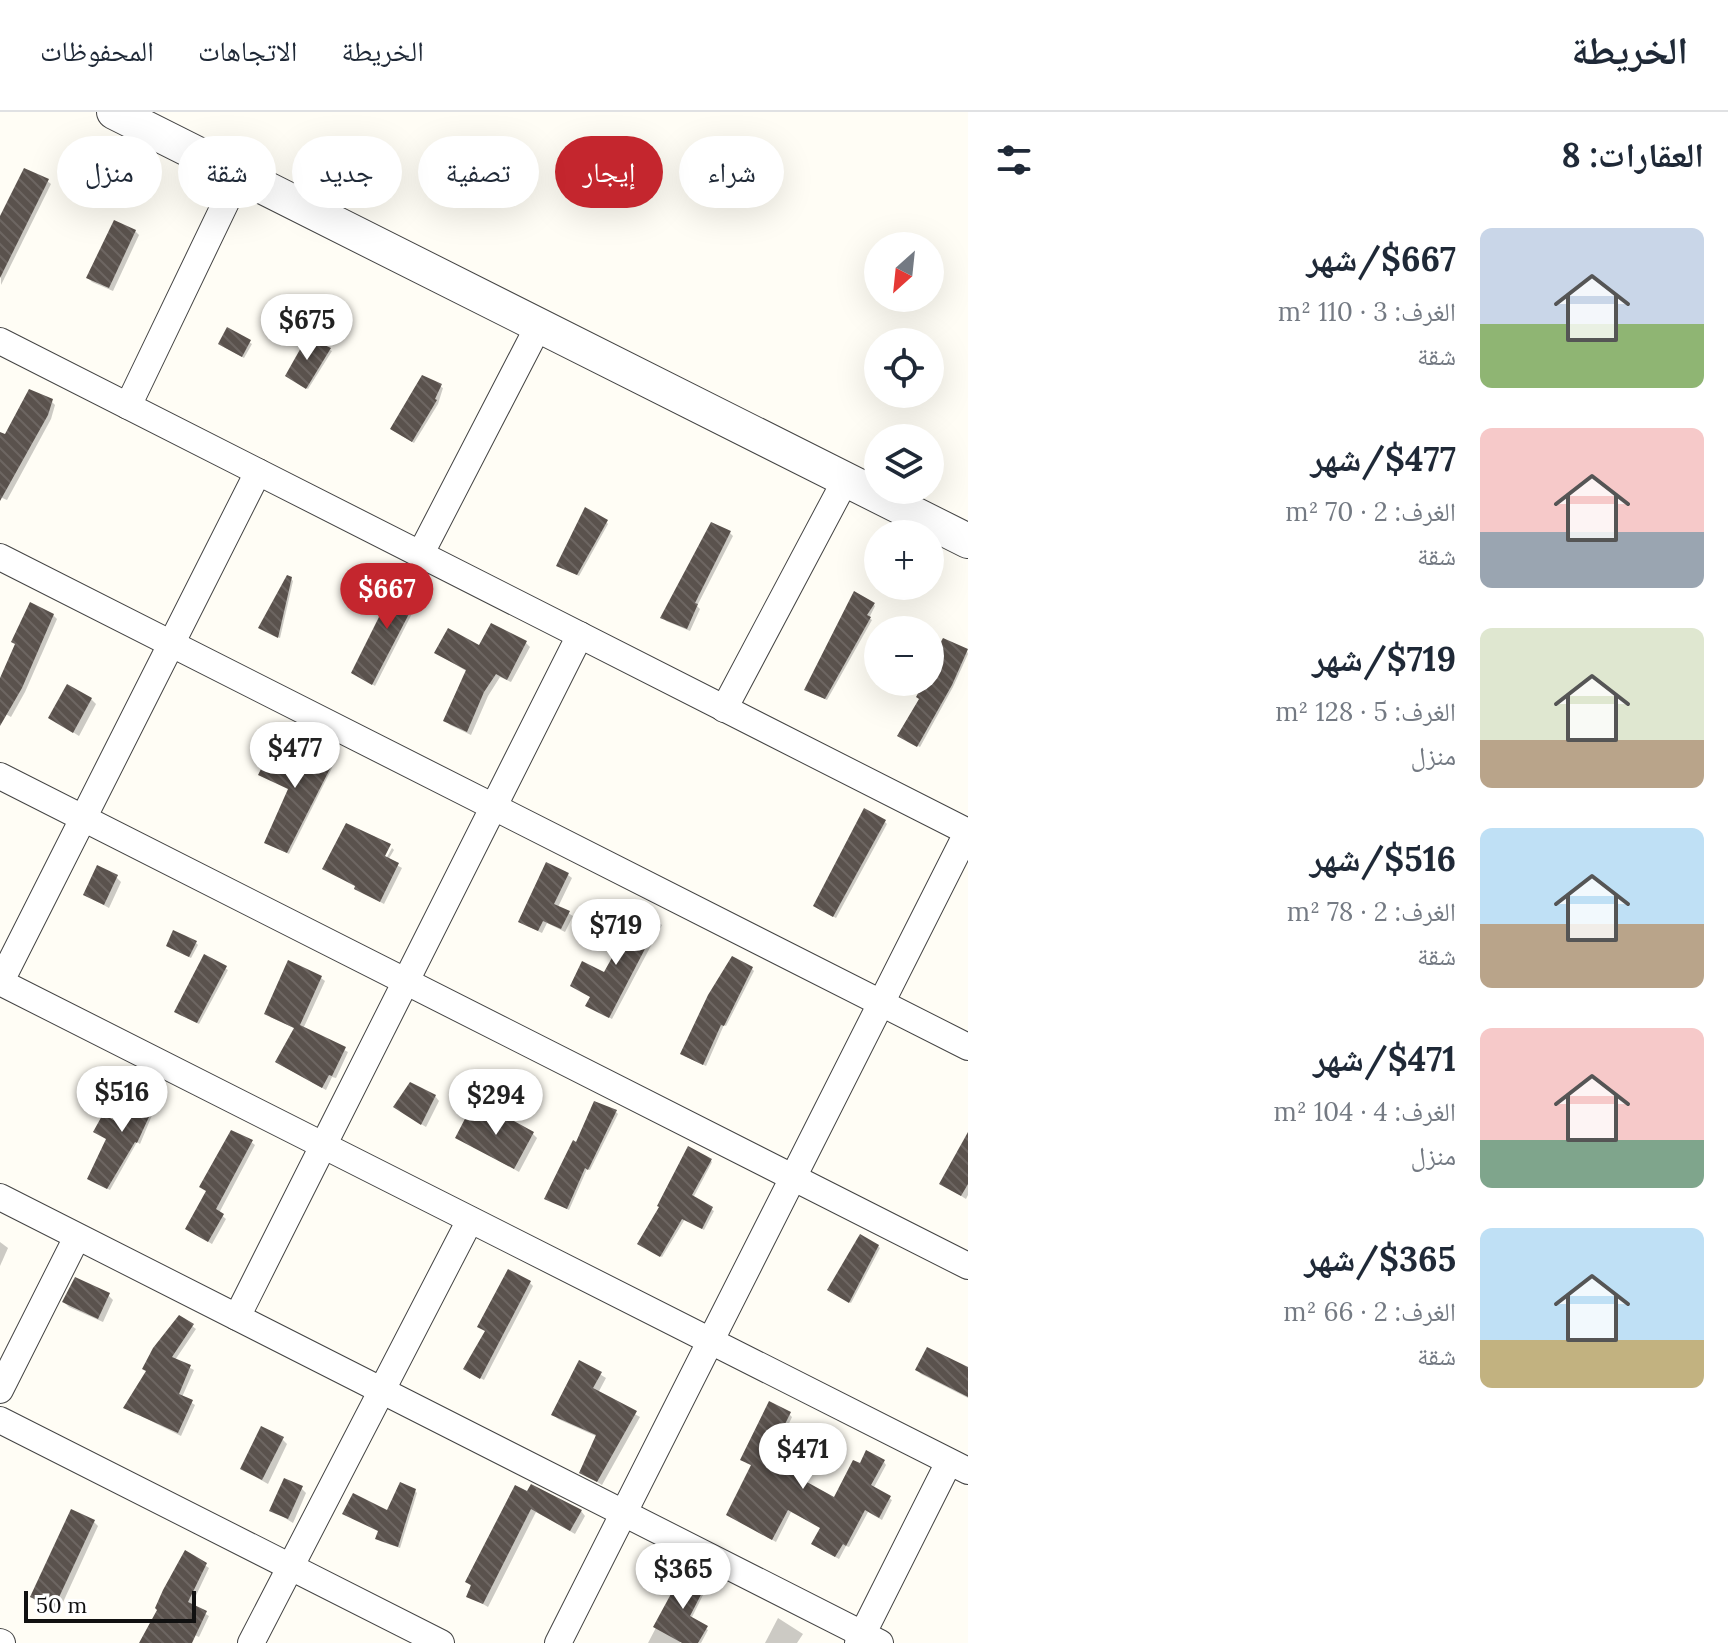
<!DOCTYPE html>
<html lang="ar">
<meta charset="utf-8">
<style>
body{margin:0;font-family:Lora,"Noto Naskh Arabic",serif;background:#f6f6f7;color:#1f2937;direction:rtl;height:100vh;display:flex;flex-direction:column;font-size:30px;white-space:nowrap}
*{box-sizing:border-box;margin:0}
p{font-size:26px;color:#747a83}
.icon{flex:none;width:44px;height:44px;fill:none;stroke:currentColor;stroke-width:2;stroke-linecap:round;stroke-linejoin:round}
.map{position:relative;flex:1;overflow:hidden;direction:ltr}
.sheet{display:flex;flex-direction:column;background:#fff;width:760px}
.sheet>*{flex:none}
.banner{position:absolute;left:24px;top:24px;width:760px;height:72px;direction:rtl;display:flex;gap:16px}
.needle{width:52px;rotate:207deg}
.tools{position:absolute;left:864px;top:120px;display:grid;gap:16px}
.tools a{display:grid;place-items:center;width:80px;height:80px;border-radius:50%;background:#fff;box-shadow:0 8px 32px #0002;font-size:40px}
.scale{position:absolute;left:24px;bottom:20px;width:172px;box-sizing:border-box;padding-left:8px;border:4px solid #111;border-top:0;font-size:22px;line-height:28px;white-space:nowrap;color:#111;-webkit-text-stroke:6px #fff;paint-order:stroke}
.price{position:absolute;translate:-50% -68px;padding:0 18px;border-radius:28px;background:#fff;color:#222;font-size:26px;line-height:52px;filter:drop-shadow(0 2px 4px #0008)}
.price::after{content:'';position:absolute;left:50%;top:48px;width:24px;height:18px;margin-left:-12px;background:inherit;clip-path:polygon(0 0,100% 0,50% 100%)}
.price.on{background:#c4262e;color:#fff}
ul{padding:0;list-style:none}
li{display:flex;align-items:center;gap:24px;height:200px;padding:0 24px}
li span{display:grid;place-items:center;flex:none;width:224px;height:160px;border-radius:12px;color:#555}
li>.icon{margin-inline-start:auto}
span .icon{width:96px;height:96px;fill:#fffc;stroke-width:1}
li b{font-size:34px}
h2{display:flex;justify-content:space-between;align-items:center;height:96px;padding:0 24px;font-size:34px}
.chip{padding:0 28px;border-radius:36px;background:#fff;box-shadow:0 8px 32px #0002;font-size:28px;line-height:72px}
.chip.on{background:#c4262e;color:#fff}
header{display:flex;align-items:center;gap:48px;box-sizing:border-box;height:112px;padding:0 40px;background:#fff;border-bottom:2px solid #e0e1e3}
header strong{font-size:38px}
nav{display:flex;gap:44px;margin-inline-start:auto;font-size:28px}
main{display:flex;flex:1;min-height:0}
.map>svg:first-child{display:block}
.shadow{fill:#0003}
.building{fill:url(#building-back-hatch)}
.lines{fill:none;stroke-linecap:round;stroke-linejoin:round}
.minor-casing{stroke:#444;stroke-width:28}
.tertiary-casing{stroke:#444;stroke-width:36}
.minor{stroke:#fff;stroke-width:26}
.tertiary{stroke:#fff;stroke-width:34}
</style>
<header>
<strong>الخريطة</strong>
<nav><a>الخريطة</a><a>الاتجاهات</a><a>المحفوظات</a></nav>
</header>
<main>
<section class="sheet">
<h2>العقارات: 8<svg class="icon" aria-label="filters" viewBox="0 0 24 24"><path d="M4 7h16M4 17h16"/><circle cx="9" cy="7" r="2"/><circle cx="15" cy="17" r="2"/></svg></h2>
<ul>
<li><span style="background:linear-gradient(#c9d6e8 60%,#8fb573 0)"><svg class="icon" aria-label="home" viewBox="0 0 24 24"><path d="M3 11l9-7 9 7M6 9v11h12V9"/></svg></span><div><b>$667/شهر</b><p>الغرف: 3 · 110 m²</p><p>شقة</p></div></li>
<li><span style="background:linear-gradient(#f6c9c9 65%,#9aa5b1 0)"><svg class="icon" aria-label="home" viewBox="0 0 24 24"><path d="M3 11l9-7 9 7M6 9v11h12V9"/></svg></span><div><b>$477/شهر</b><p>الغرف: 2 · 70 m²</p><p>شقة</p></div></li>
<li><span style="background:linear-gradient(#dfe7d0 70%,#b9a48a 0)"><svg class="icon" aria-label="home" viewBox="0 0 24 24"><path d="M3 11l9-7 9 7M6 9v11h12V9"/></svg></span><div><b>$719/شهر</b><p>الغرف: 5 · 128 m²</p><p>منزل</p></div></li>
<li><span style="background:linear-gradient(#bfe0f5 60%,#b9a48a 0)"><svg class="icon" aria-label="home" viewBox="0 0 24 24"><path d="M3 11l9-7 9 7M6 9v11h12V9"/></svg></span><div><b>$516/شهر</b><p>الغرف: 2 · 78 m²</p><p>شقة</p></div></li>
<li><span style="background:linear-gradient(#f6c9c9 70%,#7fa58c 0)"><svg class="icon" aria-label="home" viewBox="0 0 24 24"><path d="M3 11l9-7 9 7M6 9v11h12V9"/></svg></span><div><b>$471/شهر</b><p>الغرف: 4 · 104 m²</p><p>منزل</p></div></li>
<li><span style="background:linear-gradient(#bfe0f5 70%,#c2b280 0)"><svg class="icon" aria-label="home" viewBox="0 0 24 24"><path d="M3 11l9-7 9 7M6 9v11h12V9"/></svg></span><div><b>$365/شهر</b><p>الغرف: 2 · 66 m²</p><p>شقة</p></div></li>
</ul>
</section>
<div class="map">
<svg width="968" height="1531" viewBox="0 0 968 1531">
<defs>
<pattern id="building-back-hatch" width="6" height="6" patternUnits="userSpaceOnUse" patternTransform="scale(2)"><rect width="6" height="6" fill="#5a524d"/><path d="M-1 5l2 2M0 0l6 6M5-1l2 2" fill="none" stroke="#6d6662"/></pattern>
</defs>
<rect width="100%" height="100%" fill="#fffdf5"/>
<g class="shadow">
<path d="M 47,69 L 51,72 L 1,173 L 0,107 Z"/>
<path d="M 135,119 L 139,123 L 113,179 L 92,170 L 88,166 Z"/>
<path d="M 228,217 L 252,232 L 244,246 L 222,234 Z"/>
<path d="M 330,238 L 332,239 L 308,277 L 290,266 Z"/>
<path d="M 423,266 L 443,276 L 438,292 L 414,331 L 394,319 Z"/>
<path d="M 51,289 L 55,293 L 51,307 L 7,388 L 0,385 L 0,339 Z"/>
<path d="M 606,410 L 608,412 L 579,464 L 560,455 Z"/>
<path d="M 730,421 L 733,424 L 697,494 L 700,497 L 690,519 L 666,509 L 663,505 Z"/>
<path d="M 291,467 L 293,469 L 280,526 L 263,517 Z"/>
<path d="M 422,476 L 424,478 L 375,574 L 356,562 L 384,508 Z"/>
<path d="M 873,492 L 875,494 L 869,506 L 872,508 L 827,588 L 809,580 Z"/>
<path d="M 53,503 L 57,507 L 25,580 L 11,605 L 0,599 L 0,570 Z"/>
<path d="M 526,531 L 530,535 L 511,570 L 500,565 L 488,584 L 471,623 L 450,613 L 446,609 L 468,560 L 436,541 Z"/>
<path d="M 967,539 L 968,542 L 953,575 L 920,635 L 902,625 L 921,587 L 926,570 L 930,570 L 930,556 Z"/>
<path d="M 91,587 L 96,592 L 79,624 L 51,606 Z"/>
<path d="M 336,645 L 337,646 L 289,742 L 268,732 L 306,653 Z"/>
<path d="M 885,710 L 887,712 L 836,806 L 817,796 Z"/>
<path d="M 392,736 L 394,738 L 388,748 L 402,756 L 384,792 L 356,777 L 379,752 L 382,754 Z"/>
<path d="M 568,763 L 572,766 L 558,795 L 573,804 L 565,820 L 547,811 L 542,821 L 525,813 L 521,809 Z"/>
<path d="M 116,765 L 121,770 L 109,796 L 85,783 Z"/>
<path d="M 640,799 L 662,813 L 612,907 L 591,896 L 592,885 L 572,874 L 605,862 Z"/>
<path d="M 196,831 L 198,833 L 191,846 L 170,836 Z"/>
<path d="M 205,845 L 228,858 L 199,912 L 178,902 Z"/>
<path d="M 752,857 L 754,859 L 726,914 L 724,913 L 706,954 L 684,944 Z"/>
<path d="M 321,866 L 325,869 L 303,917 L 348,940 L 336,966 L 332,965 L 326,978 L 281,953 L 296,917 L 270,905 Z"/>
<path d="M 158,983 L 160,984 L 140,1032 L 137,1030 L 110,1078 L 91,1069 L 118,1013 Z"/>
<path d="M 435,984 L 439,989 L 426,1015 L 400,999 Z"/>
<path d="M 616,1000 L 618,1002 L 590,1058 L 587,1057 L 569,1098 L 549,1088 L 577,1033 Z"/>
<path d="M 489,1011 L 532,1021 L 537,1026 L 519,1060 L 458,1026 Z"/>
<path d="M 968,1022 L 968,1083 L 966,1087 L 942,1072 Z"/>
<path d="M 251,1030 L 255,1033 L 219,1101 L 226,1107 L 212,1132 L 187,1117 L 208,1080 L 202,1075 Z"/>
<path d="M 710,1048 L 712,1050 L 693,1086 L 714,1099 L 704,1118 L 685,1107 L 662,1145 L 642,1133 L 661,1095 Z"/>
<path d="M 0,1130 L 8,1136 L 0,1154 Z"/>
<path d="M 878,1134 L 880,1136 L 851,1191 L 831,1180 Z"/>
<path d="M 530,1171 L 533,1174 L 484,1268 L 469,1260 Z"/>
<path d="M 108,1183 L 113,1188 L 103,1210 L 69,1195 L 64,1190 Z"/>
<path d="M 192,1214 L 196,1217 L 175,1248 L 194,1258 L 182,1285 L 195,1293 L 181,1324 L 125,1296 Z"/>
<path d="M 580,1250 L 606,1266 L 598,1281 L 640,1305 L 602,1373 L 582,1360 L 598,1325 L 558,1307 L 554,1303 Z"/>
<path d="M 917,1258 L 968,1260 L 968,1286 L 921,1262 Z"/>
<path d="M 789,1302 L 792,1305 L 770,1352 L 834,1388 L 860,1354 L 884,1350 L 886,1353 L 873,1377 L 892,1388 L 882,1408 L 868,1400 L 849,1435 L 846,1434 L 839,1447 L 817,1435 L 822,1416 L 791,1400 L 776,1430 L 731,1405 L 753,1354 L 746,1351 Z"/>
<path d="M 282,1327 L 287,1332 L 268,1372 L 242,1357 Z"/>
<path d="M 516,1375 L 581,1399 L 585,1404 L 575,1422 L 536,1400 L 488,1495 L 469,1484 L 472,1475 L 467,1470 Z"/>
<path d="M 301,1376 L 306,1381 L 293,1411 L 272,1398 Z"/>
<path d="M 415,1379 L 417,1381 L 400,1436 L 380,1429 L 378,1427 L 388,1400 Z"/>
<path d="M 94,1410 L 98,1414 L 59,1499 L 36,1489 L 32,1485 Z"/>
<path d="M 186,1441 L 209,1456 L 191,1494 L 209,1504 L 199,1525 L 182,1517 L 174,1531 L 141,1531 Z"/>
<path d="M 685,1460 L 708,1473 L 691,1507 L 708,1518 L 701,1531 L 681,1529 L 680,1531 L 648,1531 Z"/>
<path d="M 778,1506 L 803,1522 L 797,1531 L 765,1531 Z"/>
</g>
<g class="building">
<path d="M 24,56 L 49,67 L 0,166 L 0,104 Z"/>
<path d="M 114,108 L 136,118 L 109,176 L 86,166 Z"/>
<path d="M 227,215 L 251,228 L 242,245 L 218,232 Z"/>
<path d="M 307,225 L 331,236 L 306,277 L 285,264 Z"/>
<path d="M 422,263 L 442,272 L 435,287 L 437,288 L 412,330 L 390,317 Z"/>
<path d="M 29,277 L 53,287 L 48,303 L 0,389 L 0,320 L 5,322 Z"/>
<path d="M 585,395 L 608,408 L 577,463 L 556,454 Z"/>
<path d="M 711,410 L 731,419 L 695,491 L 698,492 L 687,517 L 660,506 Z"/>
<path d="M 287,463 L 292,465 L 278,526 L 258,516 Z"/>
<path d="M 401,464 L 423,475 L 372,573 L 351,561 L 380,503 L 383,505 Z"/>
<path d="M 854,479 L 875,491 L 867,503 L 871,505 L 825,587 L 804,578 Z"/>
<path d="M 30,490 L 54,502 L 22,576 L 0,614 L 0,566 L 15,532 L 11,530 Z"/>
<path d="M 491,511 L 527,529 L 507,568 L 496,562 L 484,580 L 467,620 L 443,609 L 466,558 L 434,541 L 448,516 L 479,533 Z"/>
<path d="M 943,526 L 968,537 L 952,573 L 917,635 L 897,624 L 919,587 L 916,585 L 924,570 L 930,570 L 930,550 Z"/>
<path d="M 67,572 L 92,586 L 73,621 L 48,606 Z"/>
<path d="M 314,632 L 337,643 L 287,741 L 264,731 L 288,677 L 258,663 L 272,635 L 305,650 Z"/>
<path d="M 864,696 L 886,708 L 833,805 L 813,794 Z"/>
<path d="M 346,711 L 391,732 L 385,744 L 399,751 L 380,790 L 354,777 L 355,774 L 322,757 Z"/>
<path d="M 546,750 L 569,761 L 554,792 L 570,799 L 561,817 L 543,809 L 538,819 L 518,810 Z"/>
<path d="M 97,753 L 118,763 L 104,793 L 83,783 Z"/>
<path d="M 639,797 L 660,808 L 609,906 L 585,894 L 590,885 L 570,874 L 582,849 L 604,860 Z"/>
<path d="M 173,818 L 197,829 L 189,845 L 166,834 Z"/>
<path d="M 204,842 L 227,854 L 197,911 L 174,900 Z"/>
<path d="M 732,844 L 753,855 L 724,914 L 721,913 L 703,953 L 680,942 L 708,883 Z"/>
<path d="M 288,848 L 322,864 L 300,913 L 346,935 L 332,964 L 329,963 L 322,976 L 275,950 L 294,916 L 264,902 Z"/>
<path d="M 136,970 L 160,981 L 137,1031 L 135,1030 L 107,1077 L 87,1067 L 106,1027 L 93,1020 L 103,1002 L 117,1010 Z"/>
<path d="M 410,970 L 436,983 L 421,1013 L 393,995 Z"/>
<path d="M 594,989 L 617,998 L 588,1058 L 585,1056 L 567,1097 L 544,1087 L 573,1028 L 576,1030 Z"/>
<path d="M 492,997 L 534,1020 L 514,1057 L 455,1026 L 469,999 L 488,1009 Z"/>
<path d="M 231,1018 L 253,1028 L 216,1097 L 224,1102 L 208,1130 L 185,1117 L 206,1079 L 199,1075 Z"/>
<path d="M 968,1020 L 968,1072 L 961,1084 L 939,1072 Z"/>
<path d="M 688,1034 L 712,1047 L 692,1083 L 713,1095 L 702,1117 L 682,1107 L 660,1145 L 637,1132 L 659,1095 L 657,1094 Z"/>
<path d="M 860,1122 L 879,1133 L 849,1191 L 827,1178 Z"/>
<path d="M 508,1157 L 531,1169 L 480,1267 L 463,1257 L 485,1219 L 477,1215 Z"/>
<path d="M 75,1165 L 110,1181 L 98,1207 L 62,1190 Z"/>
<path d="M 179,1203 L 194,1212 L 172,1245 L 191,1253 L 179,1282 L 193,1288 L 178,1321 L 123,1296 L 146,1259 L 142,1257 L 153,1236 Z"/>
<path d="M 927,1235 L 968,1255 L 968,1285 L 915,1258 Z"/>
<path d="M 579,1248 L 602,1260 L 593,1276 L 637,1299 L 597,1370 L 579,1361 L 596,1323 L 551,1303 Z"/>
<path d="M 769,1289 L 791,1300 L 767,1348 L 834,1385 L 853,1348 L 860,1351 L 866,1338 L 885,1348 L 871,1373 L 891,1384 L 879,1406 L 865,1398 L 846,1434 L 843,1432 L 835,1445 L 811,1432 L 820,1416 L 788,1398 L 772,1428 L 726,1403 L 751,1353 L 740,1348 Z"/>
<path d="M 261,1314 L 284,1325 L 262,1368 L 240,1357 Z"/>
<path d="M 284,1366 L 303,1374 L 288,1407 L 269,1399 Z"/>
<path d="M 400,1370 L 416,1377 L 398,1435 L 375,1427 L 378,1419 L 342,1402 L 353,1381 L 387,1398 Z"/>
<path d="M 531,1372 L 582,1398 L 570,1419 L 531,1397 L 483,1492 L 466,1485 L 471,1473 L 465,1470 L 515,1373 L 527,1379 Z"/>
<path d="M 71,1397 L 95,1408 L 54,1496 L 30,1485 Z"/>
<path d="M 185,1438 L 207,1451 L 188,1490 L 207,1499 L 192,1531 L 139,1531 L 157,1498 L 155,1496 L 163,1478 Z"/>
<path d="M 684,1458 L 708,1469 L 690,1504 L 708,1514 L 698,1531 L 682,1531 L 653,1515 Z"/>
</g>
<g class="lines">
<defs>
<g id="minor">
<path d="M 0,229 L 968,720"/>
<path d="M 128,294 L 239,63"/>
<path d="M 420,443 L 539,213"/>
<path d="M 0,445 L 968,935"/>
<path d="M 724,597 L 846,367"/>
<path d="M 0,664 L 968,1154"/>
<path d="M 0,870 L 968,1359"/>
<path d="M 0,871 L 258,360"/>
<path d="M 0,1085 L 880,1531"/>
<path d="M 237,1205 L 580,523"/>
<path d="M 0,1278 L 77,1125"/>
<path d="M 0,1308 L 441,1531"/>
<path d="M 0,1530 L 2,1531"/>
<path d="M 251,1531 L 470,1108"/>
<path d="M 558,1531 L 968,719"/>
<path d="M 858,1531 L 949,1350"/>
</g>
<path id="tertiary" d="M 114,0 L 968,429"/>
</defs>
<use href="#minor" class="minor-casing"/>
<use href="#tertiary" class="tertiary-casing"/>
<use href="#minor" class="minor"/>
<use href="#tertiary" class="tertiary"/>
</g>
</svg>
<div class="tools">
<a><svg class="needle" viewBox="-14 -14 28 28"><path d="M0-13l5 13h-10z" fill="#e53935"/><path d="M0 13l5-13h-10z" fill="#747a83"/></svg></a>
<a><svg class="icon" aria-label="locate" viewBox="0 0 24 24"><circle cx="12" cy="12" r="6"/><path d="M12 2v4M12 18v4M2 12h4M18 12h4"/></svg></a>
<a><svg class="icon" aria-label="layers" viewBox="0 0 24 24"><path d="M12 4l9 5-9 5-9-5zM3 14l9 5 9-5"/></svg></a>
<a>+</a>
<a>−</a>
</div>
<div class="scale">50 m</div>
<b class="price" style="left:307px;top:250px">$675</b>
<b class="price on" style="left:387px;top:519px">$667</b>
<b class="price" style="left:295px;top:678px">$477</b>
<b class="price" style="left:616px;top:855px">$719</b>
<b class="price" style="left:122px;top:1022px">$516</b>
<b class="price" style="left:496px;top:1025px">$294</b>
<b class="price" style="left:803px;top:1379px">$471</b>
<b class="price" style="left:683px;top:1499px">$365</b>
<div class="banner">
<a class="chip">شراء</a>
<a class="chip on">إيجار</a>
<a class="chip">تصفية</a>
<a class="chip">جديد</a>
<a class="chip">شقة</a>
<a class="chip">منزل</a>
</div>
</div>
</main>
